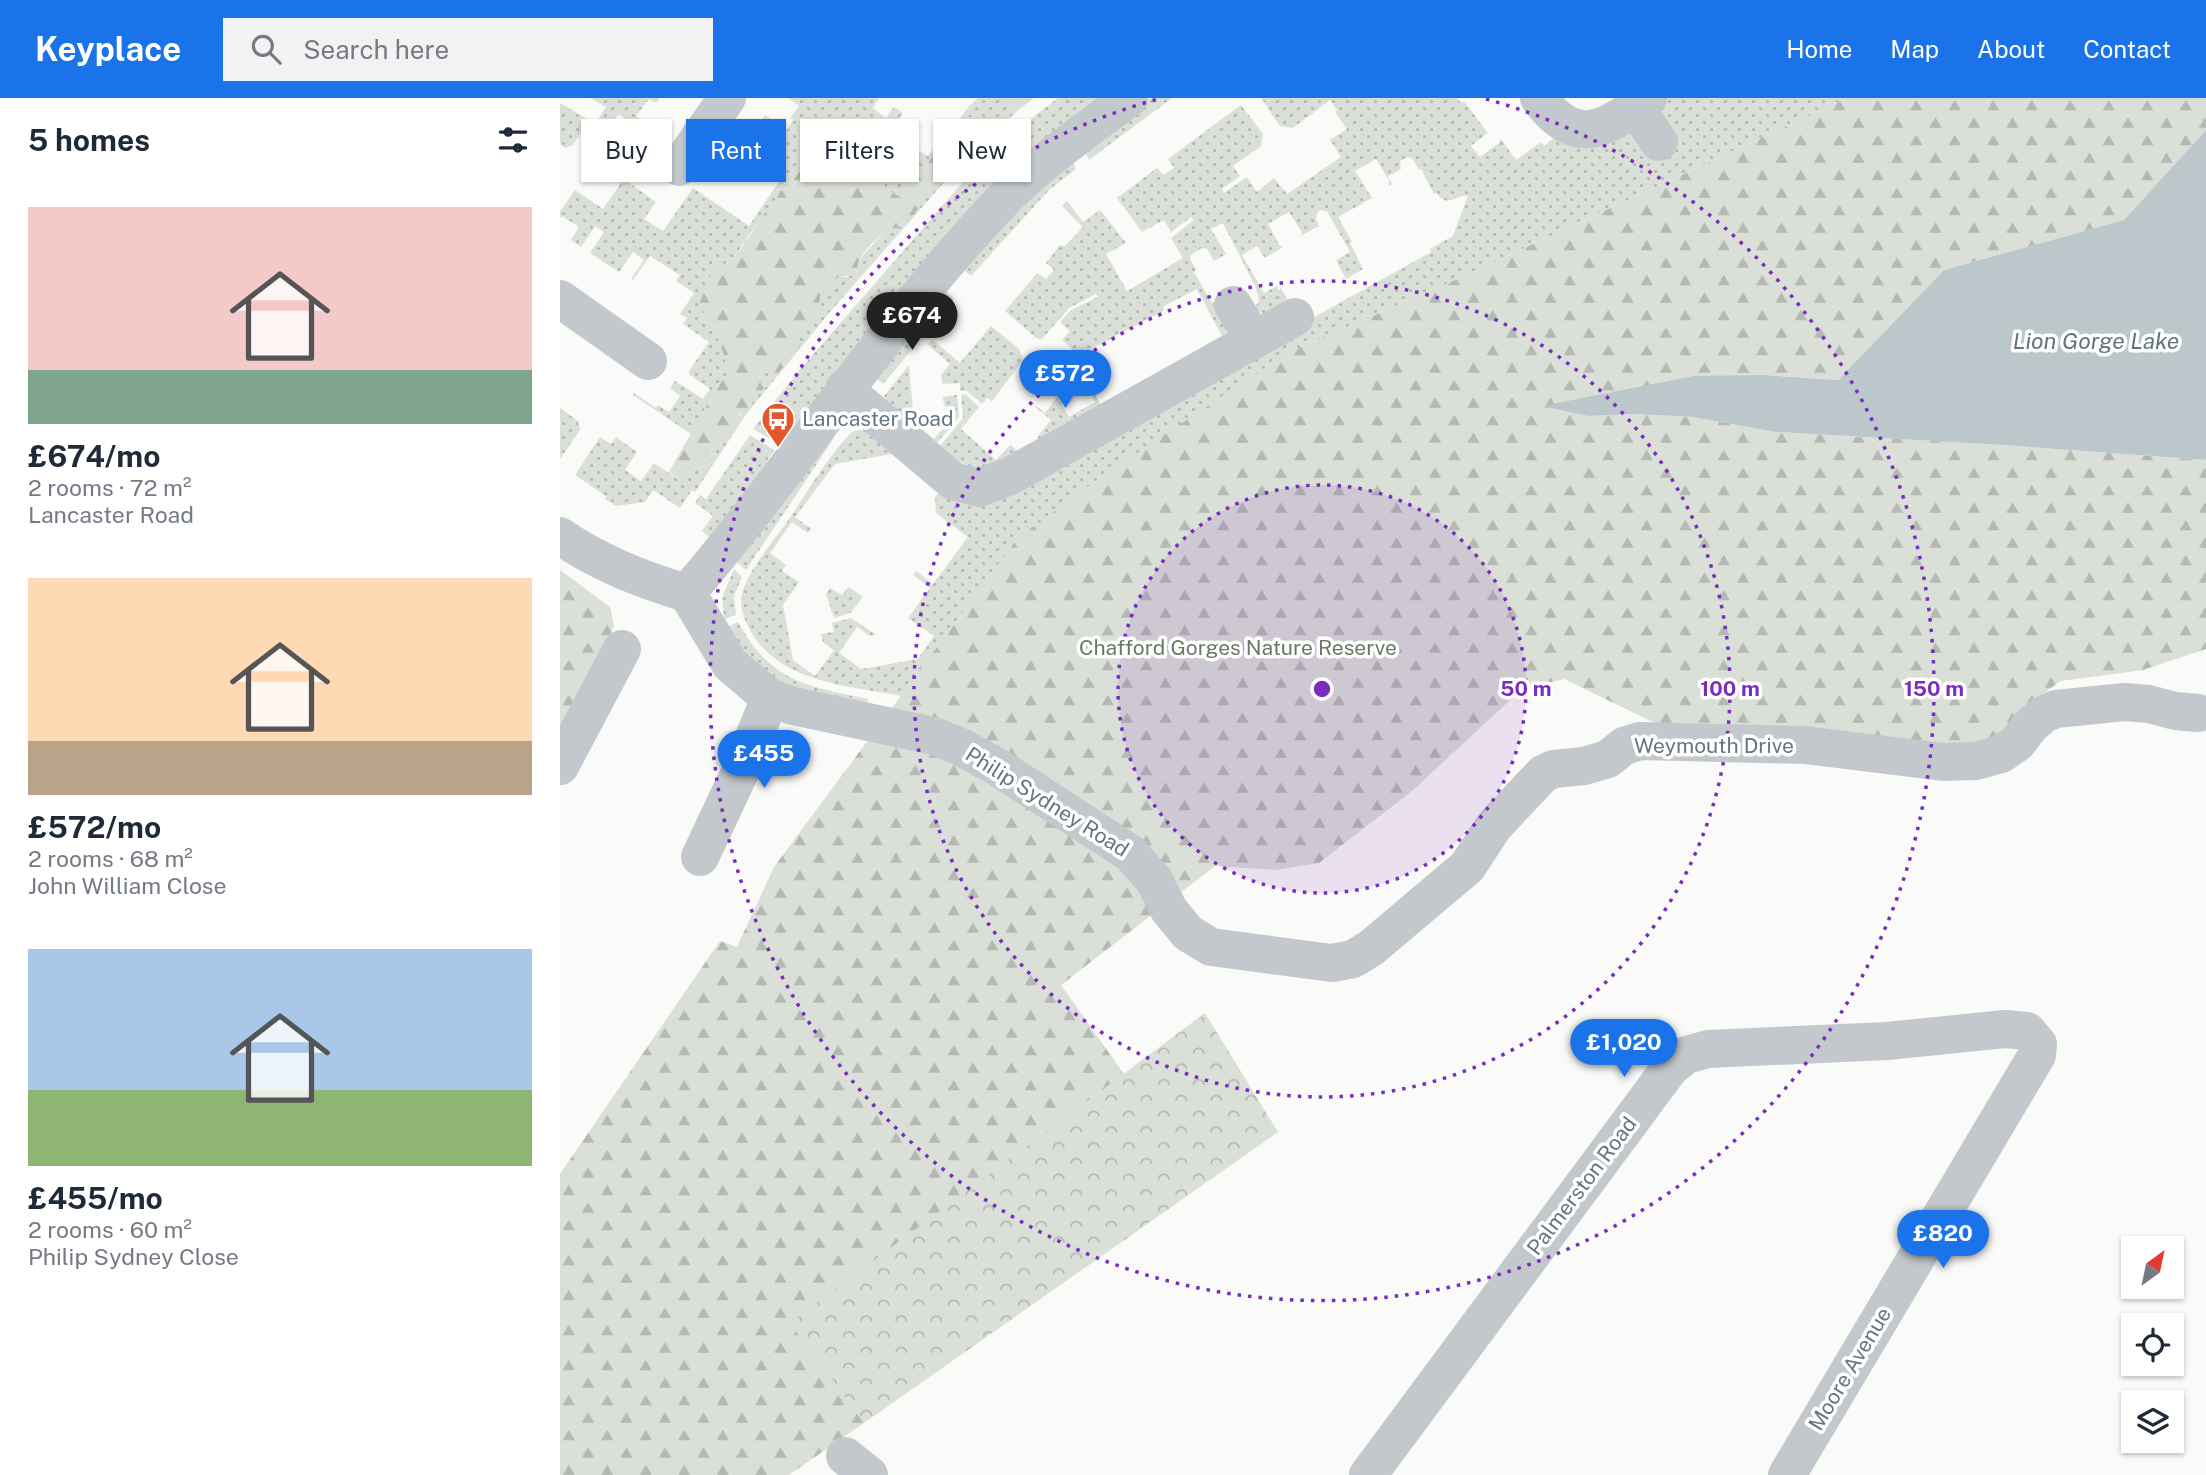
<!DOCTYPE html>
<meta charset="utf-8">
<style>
body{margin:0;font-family:"Public Sans",sans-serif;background:#f2f2f3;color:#1f2937;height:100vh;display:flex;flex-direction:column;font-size:26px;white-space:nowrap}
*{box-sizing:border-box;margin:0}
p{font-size:23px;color:#747a83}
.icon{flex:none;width:38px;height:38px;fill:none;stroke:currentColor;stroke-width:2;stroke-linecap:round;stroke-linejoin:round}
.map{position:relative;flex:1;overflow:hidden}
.side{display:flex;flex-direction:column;background:#fff;width:560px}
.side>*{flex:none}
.banner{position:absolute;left:21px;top:21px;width:665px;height:63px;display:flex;gap:14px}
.needle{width:46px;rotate:33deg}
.buttons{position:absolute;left:1561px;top:1138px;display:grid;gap:14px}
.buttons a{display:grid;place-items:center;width:63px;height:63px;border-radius:0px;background:#fff;box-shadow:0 2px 5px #0004;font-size:35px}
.price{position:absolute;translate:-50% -60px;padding:0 16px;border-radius:24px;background:#1a73e8;color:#fff;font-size:23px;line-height:46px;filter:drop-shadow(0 2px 4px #0008)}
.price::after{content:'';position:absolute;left:50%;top:42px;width:21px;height:16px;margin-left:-10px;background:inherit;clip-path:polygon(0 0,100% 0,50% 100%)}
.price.current{background:#222;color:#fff}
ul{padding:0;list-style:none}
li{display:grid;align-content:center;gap:14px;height:371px;padding:0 28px}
li span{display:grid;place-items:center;height:217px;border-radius:0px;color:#555}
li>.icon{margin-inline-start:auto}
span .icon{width:126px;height:126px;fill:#fffc;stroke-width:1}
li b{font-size:30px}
h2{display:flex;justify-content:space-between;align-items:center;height:84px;padding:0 28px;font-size:30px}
.chip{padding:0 24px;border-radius:0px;background:#fff;box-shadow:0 2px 5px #0004;font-size:24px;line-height:63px}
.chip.current{background:#1a73e8;color:#fff}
header{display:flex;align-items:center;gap:42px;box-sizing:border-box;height:98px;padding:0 35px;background:#1a73e8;color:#fff}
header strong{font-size:33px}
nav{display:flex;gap:38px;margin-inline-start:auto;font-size:24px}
.search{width:490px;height:63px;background:#f2f2f3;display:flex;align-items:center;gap:18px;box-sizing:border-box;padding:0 24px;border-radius:0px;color:#747a83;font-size:26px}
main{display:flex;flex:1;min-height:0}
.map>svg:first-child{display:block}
.grass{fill:url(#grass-dots)}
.forest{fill:url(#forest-firs)}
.park{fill:url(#park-crowns)}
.water{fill:#bbc7cb}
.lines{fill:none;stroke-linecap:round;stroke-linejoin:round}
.minor{stroke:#c3c8cc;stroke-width:38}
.ring{fill:none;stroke:#7b2cbf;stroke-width:3.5;stroke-dasharray:3.5 7}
.labels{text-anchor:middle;stroke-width:7;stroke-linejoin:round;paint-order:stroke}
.poi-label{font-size:21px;fill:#657683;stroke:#fff;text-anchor:start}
.park-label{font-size:21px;fill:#687a64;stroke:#fff}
.street-label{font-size:21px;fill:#657683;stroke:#fff}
.water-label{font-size:23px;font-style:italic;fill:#60757c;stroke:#fff}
.centre{fill:#7b2cbf;stroke:#fff;stroke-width:3.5}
.ring-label{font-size:21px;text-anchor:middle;font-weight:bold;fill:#7b2cbf;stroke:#fff;stroke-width:7;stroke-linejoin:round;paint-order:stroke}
</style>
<header>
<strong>Keyplace</strong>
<div class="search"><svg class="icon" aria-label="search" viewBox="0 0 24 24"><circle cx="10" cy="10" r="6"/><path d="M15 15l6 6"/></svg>Search here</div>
<nav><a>Home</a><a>Map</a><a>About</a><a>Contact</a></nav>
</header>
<main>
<section class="side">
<h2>5 homes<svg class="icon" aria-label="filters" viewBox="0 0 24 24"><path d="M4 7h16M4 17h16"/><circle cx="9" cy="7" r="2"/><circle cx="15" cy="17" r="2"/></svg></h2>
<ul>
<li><span style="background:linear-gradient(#f6c9c9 75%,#7fa58c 0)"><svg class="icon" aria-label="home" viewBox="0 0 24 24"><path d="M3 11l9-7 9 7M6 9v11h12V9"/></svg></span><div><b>£674/mo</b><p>2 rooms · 72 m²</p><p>Lancaster Road</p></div></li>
<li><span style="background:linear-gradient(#ffd9b3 75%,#b9a48a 0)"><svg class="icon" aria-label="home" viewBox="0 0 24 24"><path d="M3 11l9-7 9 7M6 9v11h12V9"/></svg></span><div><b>£572/mo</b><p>2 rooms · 68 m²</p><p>John William Close</p></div></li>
<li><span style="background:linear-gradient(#a9c7e8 65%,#8fb573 0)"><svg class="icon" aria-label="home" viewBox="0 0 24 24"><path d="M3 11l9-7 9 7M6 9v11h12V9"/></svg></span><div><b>£455/mo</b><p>2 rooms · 60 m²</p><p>Philip Sydney Close</p></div></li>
</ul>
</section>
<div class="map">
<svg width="1646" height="1377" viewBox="0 0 1646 1377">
<defs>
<pattern id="grass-dots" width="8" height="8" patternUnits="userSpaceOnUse" patternTransform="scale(1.75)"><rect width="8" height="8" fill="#dadfd7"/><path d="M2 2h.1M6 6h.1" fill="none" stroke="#b4b9b4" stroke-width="1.8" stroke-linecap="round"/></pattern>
<pattern id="forest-firs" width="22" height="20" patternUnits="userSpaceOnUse" patternTransform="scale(1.75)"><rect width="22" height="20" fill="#dadfd7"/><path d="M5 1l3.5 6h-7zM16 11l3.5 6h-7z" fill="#b4b9b4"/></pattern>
<pattern id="park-crowns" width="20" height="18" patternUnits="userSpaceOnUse" patternTransform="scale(1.75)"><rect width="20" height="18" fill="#dadfd7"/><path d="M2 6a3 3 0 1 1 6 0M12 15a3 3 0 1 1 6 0" fill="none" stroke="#b4b9b4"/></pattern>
</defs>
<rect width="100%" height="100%" fill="#fafaf8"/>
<g class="grass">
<path d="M 30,0 L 100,0 L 96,5 L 89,1 L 76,18 L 87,26 L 82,34 L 59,16 L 51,26 L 70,40 L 69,43 L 88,55 L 68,84 L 96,104 L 84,121 L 103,133 L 133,90 L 189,128 L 224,76 L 182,48 L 186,45 L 205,17 L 227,32 L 233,22 L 230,20 L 239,8 L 228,0 L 319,0 L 313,10 L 326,20 L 334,9 L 343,15 L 333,31 L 343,38 L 346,46 L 368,58 L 391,29 L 393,31 L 341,101 L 326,91 L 291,61 L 262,57 L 241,71 L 192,133 L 171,163 L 155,171 L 139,206 L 157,236 L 169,274 L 159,286 L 131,336 L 73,297 L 74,295 L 96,310 L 98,307 L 109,314 L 120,298 L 110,290 L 115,283 L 143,301 L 150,291 L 130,277 L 129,273 L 149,244 L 123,226 L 127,220 L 120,216 L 134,195 L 116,183 L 120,177 L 90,158 L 73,182 L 71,181 L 84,162 L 73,154 L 59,174 L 30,155 L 44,134 L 35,128 L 21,149 L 11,142 L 19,129 L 2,118 L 0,120 L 0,114 L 15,92 L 43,111 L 61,85 L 47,75 L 63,50 L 41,35 L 45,28 L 37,23 L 46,9 Z"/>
<path d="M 426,0 L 446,0 L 456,14 L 394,73 L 270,214 L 187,315 L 135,394 L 132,392 L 120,410 L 93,392 L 85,404 L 56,408 L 45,401 L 47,399 L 15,377 L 40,339 L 51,346 L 56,339 L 77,354 L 65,372 L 81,383 L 94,365 L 131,390 L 126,377 L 135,369 L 152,360 L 151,351 C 172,334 185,309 201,287 L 199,275 L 237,243 L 243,229 L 257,216 L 261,195 L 280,178 L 288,179 L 298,173 L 299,162 L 326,132 L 379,81 L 380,73 L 386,67 L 390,70 L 410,48 L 399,30 L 417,6 Z"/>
<path d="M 498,0 L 547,0 L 222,347 L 193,331 L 238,274 L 417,68 L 456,32 Z"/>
<path d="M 591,0 L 612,0 L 529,62 L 524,50 Z"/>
<path d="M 701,0 L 897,0 L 901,5 L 904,3 L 927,34 L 930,33 L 911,48 L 920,59 L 939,45 L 941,41 L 956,62 L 981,44 L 984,48 L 998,36 L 1097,9 L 1104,0 L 1287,0 L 889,185 L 727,255 L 457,441 L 341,598 C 286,587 216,585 188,528 C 182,516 179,505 183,492 C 192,468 212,445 227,424 C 245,398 270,355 292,334 C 309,326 321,345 332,356 L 275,366 L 235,419 L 251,431 L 248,435 L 232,424 L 210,455 L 226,467 L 222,473 L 239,484 L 223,507 L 233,562 L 255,578 L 274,552 L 263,544 L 261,536 L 274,534 L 272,525 L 291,520 L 316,537 L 310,538 L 297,529 L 279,555 L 301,571 L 358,561 L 374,538 L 348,520 L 370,490 L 353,477 L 356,473 L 373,486 L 408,439 L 376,415 L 375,399 L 385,387 L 441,394 L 871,154 L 870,151 L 893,138 L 908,97 C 896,98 885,110 877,95 L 874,96 L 861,71 L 859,72 L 852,60 L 847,59 L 840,63 L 841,71 L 828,78 L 832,86 L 829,87 L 829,82 L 816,61 L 795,73 L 812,100 L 778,119 L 792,144 L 790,145 L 803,171 L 786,181 L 776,162 L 790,154 L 767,113 L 761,112 L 757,115 L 756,121 L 759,128 L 740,138 L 742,134 L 729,114 L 708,126 L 719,147 L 723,149 L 705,160 L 697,148 L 682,157 L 704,195 L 717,188 L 719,192 L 721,190 L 729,204 L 704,216 L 694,211 L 699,203 L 697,192 L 663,125 L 651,131 L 666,156 L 654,163 L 647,151 L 642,150 L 631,157 L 630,161 L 636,172 L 634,174 L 652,205 L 666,197 L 666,235 L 663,240 L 637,191 L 604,208 L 603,213 L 514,260 L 541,307 L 479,341 L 477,339 L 491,322 L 456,293 L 485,315 L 497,299 L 509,319 L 535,304 L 509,262 L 514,253 L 502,242 L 510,233 L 500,224 L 511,212 L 538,199 L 536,196 L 509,210 L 482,241 L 476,240 L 445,213 L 477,175 L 486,181 L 494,172 L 486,165 L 500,147 L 505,148 L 523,129 L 502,108 L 507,103 L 523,124 L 540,112 L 566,145 L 546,156 L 567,193 L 623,160 L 611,140 L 634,122 L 631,119 L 611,134 L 604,122 L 582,134 L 557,100 L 597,70 L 603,77 L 614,70 L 608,61 L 681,7 L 703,36 L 701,48 L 673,68 L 680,78 L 662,91 L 664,95 L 687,79 L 697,94 L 714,80 L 727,96 L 781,59 L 770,42 L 787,31 L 775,14 L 777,12 L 770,2 L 733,30 L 720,28 Z"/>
<path d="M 0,5 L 29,22 L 13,47 L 5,50 L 0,46 Z"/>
<path d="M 511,62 L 516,71 L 489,92 L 411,178 L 402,170 L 431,135 Z"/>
<path d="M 383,191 L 394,201 L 323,286 L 312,277 Z"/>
<path d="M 431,228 L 459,251 L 463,262 L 432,303 L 427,300 L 422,306 L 407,293 L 400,293 L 400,285 L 383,286 L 381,277 L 390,266 L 367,246 L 373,242 L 400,265 Z"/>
<path d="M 349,267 L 354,324 L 374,341 L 395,317 L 384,307 L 383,299 L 397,297 L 399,319 L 377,345 L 327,303 L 324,298 Z"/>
<path d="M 405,296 L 419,309 L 401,331 L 436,362 L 450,347 L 458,353 C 418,373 415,378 380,348 L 403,320 L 401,297 Z"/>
<path d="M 0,310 L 18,323 L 20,332 L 0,361 Z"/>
<path d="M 266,333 L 274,340 L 186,472 L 177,464 Z"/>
<path d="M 190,337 L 214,352 L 206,365 L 208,367 L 149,439 L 142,433 L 153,418 L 135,405 L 140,397 L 146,401 Z"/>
<path d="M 174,471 L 182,479 L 174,498 L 176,517 L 164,521 L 162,500 Z"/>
<path d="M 288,489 L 303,499 L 290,515 L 274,520 L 266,496 L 270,490 L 282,497 Z"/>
<path d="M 178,524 C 211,584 245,588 308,601 L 307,614 L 258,602 L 198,573 L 167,529 Z"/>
</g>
<g class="forest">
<path d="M 418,0 L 426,0 L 417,7 L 399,30 L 410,49 L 391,70 L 386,67 L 380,73 C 379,86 351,123 340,129 C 334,131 329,130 324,134 C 317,140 303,154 299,162 C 297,168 299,172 294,178 L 280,178 L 261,195 L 257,216 L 243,229 L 244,235 L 237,243 L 240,248 L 216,278 L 202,272 L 199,275 L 201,287 L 204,290 L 185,314 L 179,316 L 180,323 L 178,327 L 173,327 L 167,339 L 151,351 L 152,360 L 146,369 L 135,369 L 126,377 L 132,392 L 109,374 L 159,286 L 169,274 L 157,236 L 139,206 C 144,196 148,179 155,171 C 159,166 168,166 173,160 C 196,134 237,53 276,56 C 301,58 320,89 342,100 L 409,8 Z"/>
<path d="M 446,0 L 474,0 L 456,14 Z"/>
<path d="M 1287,0 L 1646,0 L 1646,32 L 1564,122 L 1384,172 L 1278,282 L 1206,277 L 984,308 L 1028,318 L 1075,316 L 1132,319 L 1216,334 L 1442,347 L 1646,362 L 1646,551 L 1583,572 L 1501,583 L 1470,605 L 1435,651 L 1099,627 L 1004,581 L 961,592 L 852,693 L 759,765 L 716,772 L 655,768 L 501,887 L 564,976 L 231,1225 L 304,1325 L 229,1377 L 0,1377 L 0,1076 L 160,843 L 177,849 L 214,769 L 457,441 L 541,379 L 727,255 L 889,185 Z"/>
<path d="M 0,472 L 50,509 L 54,527 L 47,547 L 0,630 Z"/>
</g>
<path class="park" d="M 645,915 L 718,1034 L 304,1325 L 230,1225 Z"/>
<path class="water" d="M 1646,32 L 1646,362 L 1442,347 L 1216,334 L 1132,319 L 1075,316 L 1028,318 L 982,308 L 1134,278 L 1205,277 L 1278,282 L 1384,172 L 1564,122 Z"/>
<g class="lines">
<g class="minor">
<path d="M 979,0 C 1017,52 1046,30 1088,0"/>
<path d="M 1075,9 L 1099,44"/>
<path d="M 143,35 L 175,56"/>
<path d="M 119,69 L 167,0"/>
<path d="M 0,201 L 88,263"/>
<path d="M 673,207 L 694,242"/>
<path d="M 284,291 L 393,383 L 419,390 L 450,378 L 735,219"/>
<path d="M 0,438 C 39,465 82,482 127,495"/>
<path d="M 127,495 L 170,566 L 210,600 L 233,608 L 374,638 L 401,649 L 436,668 L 570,755 L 594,782 L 609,812 L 628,835 L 651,849 L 772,865 L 793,861 L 811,850 L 907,769 L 934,728 L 983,676 L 993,671 L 1024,668 L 1048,661 L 1064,648 L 1080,643 L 1245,647 L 1383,664 L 1416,663 L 1441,656 L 1457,645 L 1471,627 L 1484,616 L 1496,611 L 1564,604 L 1589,606 L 1615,613 L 1638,615"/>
<path d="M 127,495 C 236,368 325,225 442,103 C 480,64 525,33 569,0"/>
<path d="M 0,668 L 62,551"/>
<path d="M 140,759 L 180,674 L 210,600"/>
<path d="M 285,1358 L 309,1377"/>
<path d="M 808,1377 L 1110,970 L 1126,957 L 1148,951 L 1327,943 L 1445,931 L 1467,933 L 1478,946 L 1477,957 L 1227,1377"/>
</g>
</g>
<circle cx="762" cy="591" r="204" fill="#7b2cbf" fill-opacity=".12"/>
<g class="ring">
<circle cx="762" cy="591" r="204"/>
<circle cx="762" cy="591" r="408"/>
<path d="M926 1A612 612 0 1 1 598 1"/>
</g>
<defs>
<symbol id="bus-pin" viewBox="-11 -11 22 30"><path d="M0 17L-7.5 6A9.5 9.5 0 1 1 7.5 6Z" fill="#e4572e" stroke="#fff"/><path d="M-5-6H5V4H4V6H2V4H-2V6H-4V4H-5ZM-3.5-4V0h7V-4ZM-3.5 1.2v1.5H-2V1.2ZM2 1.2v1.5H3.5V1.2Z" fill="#fff"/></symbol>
</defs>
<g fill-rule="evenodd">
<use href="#bus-pin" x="199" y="302" width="38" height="52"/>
</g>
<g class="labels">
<g class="poi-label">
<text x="242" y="328">Lancaster Road</text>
</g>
<g class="park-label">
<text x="678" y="557">Chafford Gorges Nature Reserve</text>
</g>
<g class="street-label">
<text x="1154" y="655">Weymouth Drive</text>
<text transform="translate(487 704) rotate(32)" y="7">Philip Sydney Road</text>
<text transform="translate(1022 1088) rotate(-53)" y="7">Palmerston Road</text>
<text transform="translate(1290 1271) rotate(-59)" y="7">Moore Avenue</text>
</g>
<g class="water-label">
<text x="1536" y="251">Lion Gorge Lake</text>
</g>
</g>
<circle cx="762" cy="591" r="10" class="centre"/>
<g class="ring-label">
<text x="966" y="598">50 m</text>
<text x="1170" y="598">100 m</text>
<text x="1374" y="598">150 m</text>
</g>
</svg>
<div class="buttons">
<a><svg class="needle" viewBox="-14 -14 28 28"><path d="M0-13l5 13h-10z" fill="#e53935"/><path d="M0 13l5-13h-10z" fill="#747a83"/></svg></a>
<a><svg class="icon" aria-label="locate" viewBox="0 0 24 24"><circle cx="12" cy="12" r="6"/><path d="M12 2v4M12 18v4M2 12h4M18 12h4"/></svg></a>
<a><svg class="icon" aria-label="layers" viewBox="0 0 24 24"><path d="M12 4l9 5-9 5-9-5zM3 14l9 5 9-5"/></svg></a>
</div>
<b class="price current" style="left:352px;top:254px">£674</b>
<b class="price" style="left:505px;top:312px">£572</b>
<b class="price" style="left:204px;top:692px">£455</b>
<b class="price" style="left:1064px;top:981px">£1,020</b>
<b class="price" style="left:1383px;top:1172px">£820</b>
<div class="banner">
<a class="chip">Buy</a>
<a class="chip current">Rent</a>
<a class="chip">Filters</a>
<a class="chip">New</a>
</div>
</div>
</main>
